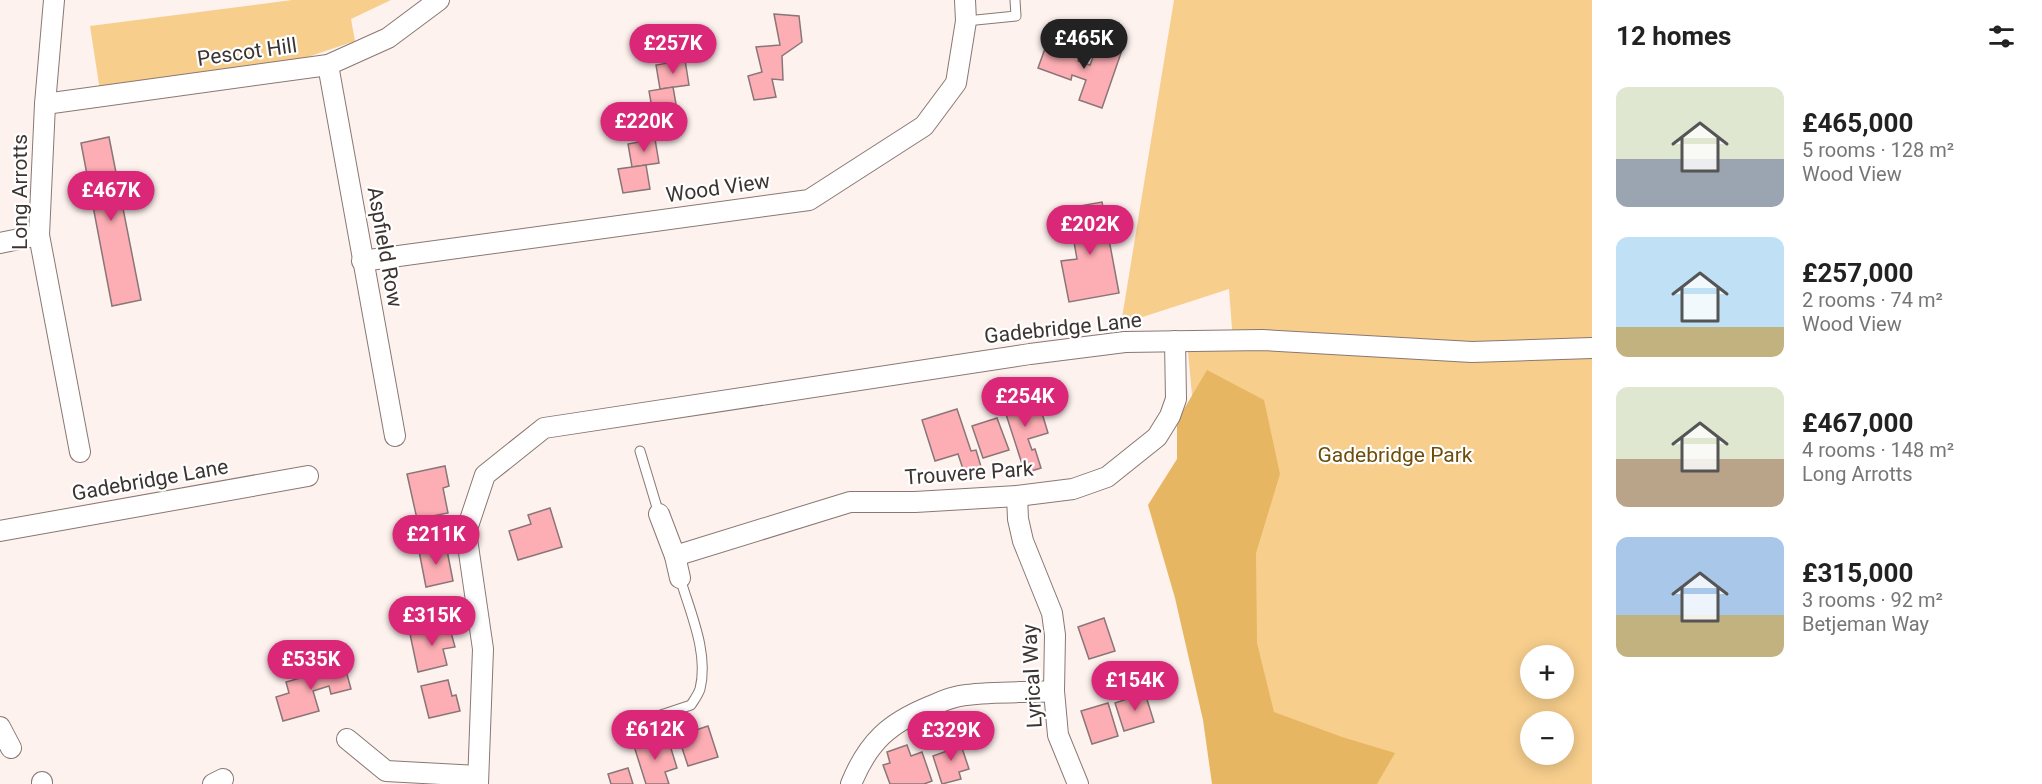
<!DOCTYPE html>
<meta charset="utf-8">
<style>
body{margin:0;font-family:Roboto,sans-serif;background:#f6f6f6;color:#222;height:100vh;display:flex;flex-direction:column;font-size:22px;white-space:nowrap}
*{box-sizing:border-box;margin:0}
p{font-size:20px;color:#767676}
.icon{flex:none;width:33px;height:33px;fill:none;stroke:currentColor;stroke-width:2;stroke-linecap:round;stroke-linejoin:round}
.map{position:relative;flex:1;overflow:hidden}
.panel{display:flex;flex-direction:column;background:#fff;width:450px}
.panel>*{flex:none}
.fabs{position:absolute;left:1520px;top:645px;display:grid;gap:12px}
.fabs a{display:grid;place-items:center;width:54px;height:54px;border-radius:50%;background:#fff;box-shadow:0 3px 15px #0003;font-size:30px}
.price{position:absolute;translate:-50% -51px;padding:0 14px;border-radius:21px;background:#db2777;color:#fff;font-size:20px;line-height:39px;filter:drop-shadow(0 2px 3px #0008)}
.price::after{content:'';position:absolute;left:50%;top:36px;width:18px;height:14px;margin-left:-9px;background:inherit;clip-path:polygon(0 0,100% 0,50% 100%)}
.price.on{background:#222;color:#fff}
ul{padding:0;list-style:none}
li{display:flex;align-items:center;gap:18px;height:150px;padding:0 24px}
li span{display:grid;place-items:center;flex:none;width:168px;height:120px;border-radius:12px;color:#555}
li>.icon{margin-inline-start:auto}
span .icon{width:72px;height:72px;fill:#fffc;stroke-width:1}
li b{font-size:26px}
h2{display:flex;justify-content:space-between;align-items:center;height:72px;padding:0 24px;font-size:26px}
main{display:flex;flex:1;min-height:0}
.map>svg:first-child{display:block}
.green{fill:#f7ce8c;fill-rule:evenodd}
.forest{fill:#e7b663}
.building{fill:#fdaeb4;stroke:#897677;stroke-width:1.5}
.lines{fill:none;stroke-linecap:round;stroke-linejoin:round}
.service-casing{stroke:#897873;stroke-width:11}
.minor-casing{stroke:#897873;stroke-width:22}
.service{stroke:#fff;stroke-width:9}
.minor{stroke:#fff;stroke-width:20}
.labels{text-anchor:middle;stroke-width:4.5;stroke-linejoin:round;paint-order:stroke}
.street-label{font-size:21px;fill:#3c3432;stroke:#fff}
.park-label{font-size:21px;fill:#6d4d0a;stroke:#fff}
</style>
<main>
<div class="map">
<svg width="1592" height="784" viewBox="0 0 1592 784">
<rect width="100%" height="100%" fill="#fef2ef"/>
<g class="green">
<path d="M 292,0 L 391,0 L 351,19 L 355,41 L 293,62 L 100,91 L 90,26 Z"/>
<path d="M 1174,0 L 1592,0 L 1592,784 L 1228,784 L 1188,352 L 1233,342 L 1229,289 L 1121,324 ZM 1530,656 L 1563,656 L 1563,688 L 1530,688 ZM 1530,722 L 1563,722 L 1563,754 L 1530,754 Z"/>
</g>
<path class="forest" d="M 1207,370 L 1264,400 L 1280,474 L 1256,553 L 1257,643 L 1274,712 L 1342,737 L 1395,753 L 1377,784 L 1212,784 L 1203,720 L 1175,598 L 1148,505 L 1177,459 L 1177,421 Z"/>
<g class="building">
<path d="M 774,14 L 799,16 L 802,42 L 782,56 L 783,80 L 772,79 L 776,97 L 754,100 L 748,76 L 762,72 L 756,47 L 780,45 Z"/>
<path d="M 693,34 L 697,58 L 667,63 L 663,38 Z"/>
<path d="M 1047,43 L 1081,55 L 1078,61 L 1090,65 L 1098,44 L 1121,53 L 1102,108 L 1079,100 L 1086,80 L 1072,75 L 1071,80 L 1038,68 Z"/>
<path d="M 685,60 L 689,85 L 660,89 L 656,65 Z"/>
<path d="M 673,87 L 677,110 L 653,114 L 649,91 Z"/>
<path d="M 665,112 L 669,137 L 641,141 L 637,117 Z"/>
<path d="M 109,137 L 141,300 L 112,306 L 81,143 Z"/>
<path d="M 655,139 L 659,163 L 632,167 L 628,144 Z"/>
<path d="M 646,165 L 650,189 L 623,193 L 618,169 Z"/>
<path d="M 1102,202 L 1119,293 L 1069,302 L 1061,261 L 1077,259 L 1068,208 Z"/>
<path d="M 1018,393 L 1022,405 L 1038,400 L 1048,433 L 1028,439 L 1032,450 L 1035,449 L 1041,468 L 1025,473 L 1001,399 Z"/>
<path d="M 957,409 L 971,451 L 976,450 L 982,470 L 965,475 L 958,454 L 935,461 L 922,420 Z"/>
<path d="M 997,418 L 1009,450 L 983,458 L 972,426 Z"/>
<path d="M 445,466 L 449,486 L 443,488 L 448,513 L 417,519 L 407,474 Z"/>
<path d="M 550,508 L 562,547 L 518,560 L 509,531 L 531,524 L 528,515 Z"/>
<path d="M 438,522 L 442,541 L 418,546 L 414,527 Z"/>
<path d="M 446,545 L 453,581 L 426,587 L 419,551 Z"/>
<path d="M 1104,618 L 1115,651 L 1089,659 L 1078,627 Z"/>
<path d="M 449,625 L 455,647 L 443,649 L 447,665 L 418,672 L 410,634 Z"/>
<path d="M 323,665 L 325,672 L 345,667 L 351,689 L 331,694 L 329,686 L 313,691 L 319,711 L 283,721 L 276,697 L 289,693 L 286,682 L 304,677 L 303,671 Z"/>
<path d="M 448,680 L 452,696 L 456,695 L 460,711 L 429,718 L 421,686 Z"/>
<path d="M 1145,693 L 1154,722 L 1124,731 L 1115,703 Z"/>
<path d="M 1108,703 L 1118,736 L 1092,744 L 1081,711 Z"/>
<path d="M 708,726 L 718,757 L 688,766 L 678,736 Z"/>
<path d="M 649,738 L 652,747 L 669,742 L 677,768 L 665,772 L 669,784 L 646,784 L 633,743 Z"/>
<path d="M 959,739 L 969,769 L 959,772 L 961,779 L 942,784 L 933,756 L 947,751 L 945,744 Z"/>
<path d="M 907,745 L 911,756 L 922,752 L 932,781 L 924,784 L 890,784 L 883,765 L 890,763 L 887,752 Z"/>
<path d="M 628,768 L 633,784 L 611,784 L 608,774 Z"/>
</g>
<g class="lines">
<defs>
<g id="service">
<path d="M 966,21 L 1016,16 L 1015,0"/>
<path d="M 640,451 L 659,514"/>
<path d="M 652,718 L 691,705 C 694,700 698,695 700,689 C 709,653 690,612 680,578"/>
</g>
<g id="minor">
<path d="M 54,0 L 45,104 L 39,235 L 80,452"/>
<path d="M 328,65 L 395,436"/>
<path d="M 45,104 L 328,65 L 388,38 L 439,0"/>
<path d="M 0,243 L 39,235"/>
<path d="M 362,261 L 809,200 L 924,126 L 956,83 L 966,21 L 965,0"/>
<path d="M 1017,496 L 1018,519 L 1023,541 L 1052,613 L 1055,635 L 1054,691 L 1058,735 L 1078,784"/>
<path d="M 659,514 L 675,556 L 680,578"/>
<path d="M 0,531 L 308,476"/>
<path d="M 675,556 L 850,502 L 915,502 L 1017,496 L 1073,489 L 1107,477 L 1157,437 L 1170,416 L 1176,399 L 1175,341"/>
<path d="M 0,727 L 11,748"/>
<path d="M 347,739 L 386,771 L 478,776"/>
<path d="M 42,782 L 42,784"/>
<path d="M 213,784 L 223,779"/>
<path d="M 478,784 L 483,649 L 466,532 L 485,475 L 544,428 L 1030,354 L 1125,342 L 1262,340 L 1472,352 L 1592,348"/>
<path d="M 851,784 C 868,742 889,723 931,706 C 942,701 954,696 966,695 C 995,691 1025,693 1054,691"/>
</g>
</defs>
<use href="#service" class="service-casing"/>
<use href="#minor" class="minor-casing"/>
<use href="#service" class="service"/>
<use href="#minor" class="minor"/>
</g>
<g class="labels">
<g class="street-label">
<text transform="translate(247 52) rotate(-8)" y="7">Pescot Hill</text>
<text transform="translate(718 188) rotate(-8)" y="7">Wood View</text>
<text transform="translate(20 192) rotate(-90)" y="7">Long Arrotts</text>
<text transform="translate(385 247) rotate(80)" y="7">Aspfield Row</text>
<text transform="translate(1063 328) rotate(-6)" y="7">Gadebridge Lane</text>
<text transform="translate(969 473) rotate(-4)" y="7">Trouvere Park</text>
<text transform="translate(150 480) rotate(-10)" y="7">Gadebridge Lane</text>
<text transform="translate(1032 676) rotate(-93)" y="7">Lyrical Way</text>
</g>
<g class="park-label">
<text x="1395" y="462">Gadebridge Park</text>
</g>
</g>
</svg>
<div class="fabs">
<a>+</a>
<a>−</a>
</div>
<b class="price on" style="left:1084px;top:70px">£465K</b>
<b class="price" style="left:673px;top:75px">£257K</b>
<b class="price" style="left:644px;top:153px">£220K</b>
<b class="price" style="left:111px;top:222px">£467K</b>
<b class="price" style="left:1090px;top:256px">£202K</b>
<b class="price" style="left:1025px;top:428px">£254K</b>
<b class="price" style="left:436px;top:566px">£211K</b>
<b class="price" style="left:432px;top:647px">£315K</b>
<b class="price" style="left:311px;top:691px">£535K</b>
<b class="price" style="left:1135px;top:712px">£154K</b>
<b class="price" style="left:655px;top:761px">£612K</b>
<b class="price" style="left:951px;top:762px">£329K</b>
</div>
<section class="panel">
<h2>12 homes<svg class="icon" aria-label="filters" viewBox="0 0 24 24"><path d="M4 7h16M4 17h16"/><circle cx="9" cy="7" r="2"/><circle cx="15" cy="17" r="2"/></svg></h2>
<ul>
<li><span style="background:linear-gradient(#dfe7d0 60%,#9aa5b1 0)"><svg class="icon" aria-label="home" viewBox="0 0 24 24"><path d="M3 11l9-7 9 7M6 9v11h12V9"/></svg></span><div><b>£465,000</b><p>5 rooms · 128 m²</p><p>Wood View</p></div></li>
<li><span style="background:linear-gradient(#bfe0f5 75%,#c2b280 0)"><svg class="icon" aria-label="home" viewBox="0 0 24 24"><path d="M3 11l9-7 9 7M6 9v11h12V9"/></svg></span><div><b>£257,000</b><p>2 rooms · 74 m²</p><p>Wood View</p></div></li>
<li><span style="background:linear-gradient(#dfe7d0 60%,#b9a48a 0)"><svg class="icon" aria-label="home" viewBox="0 0 24 24"><path d="M3 11l9-7 9 7M6 9v11h12V9"/></svg></span><div><b>£467,000</b><p>4 rooms · 148 m²</p><p>Long Arrotts</p></div></li>
<li><span style="background:linear-gradient(#a9c7e8 65%,#c2b280 0)"><svg class="icon" aria-label="home" viewBox="0 0 24 24"><path d="M3 11l9-7 9 7M6 9v11h12V9"/></svg></span><div><b>£315,000</b><p>3 rooms · 92 m²</p><p>Betjeman Way</p></div></li>
</ul>
</section>
</main>
